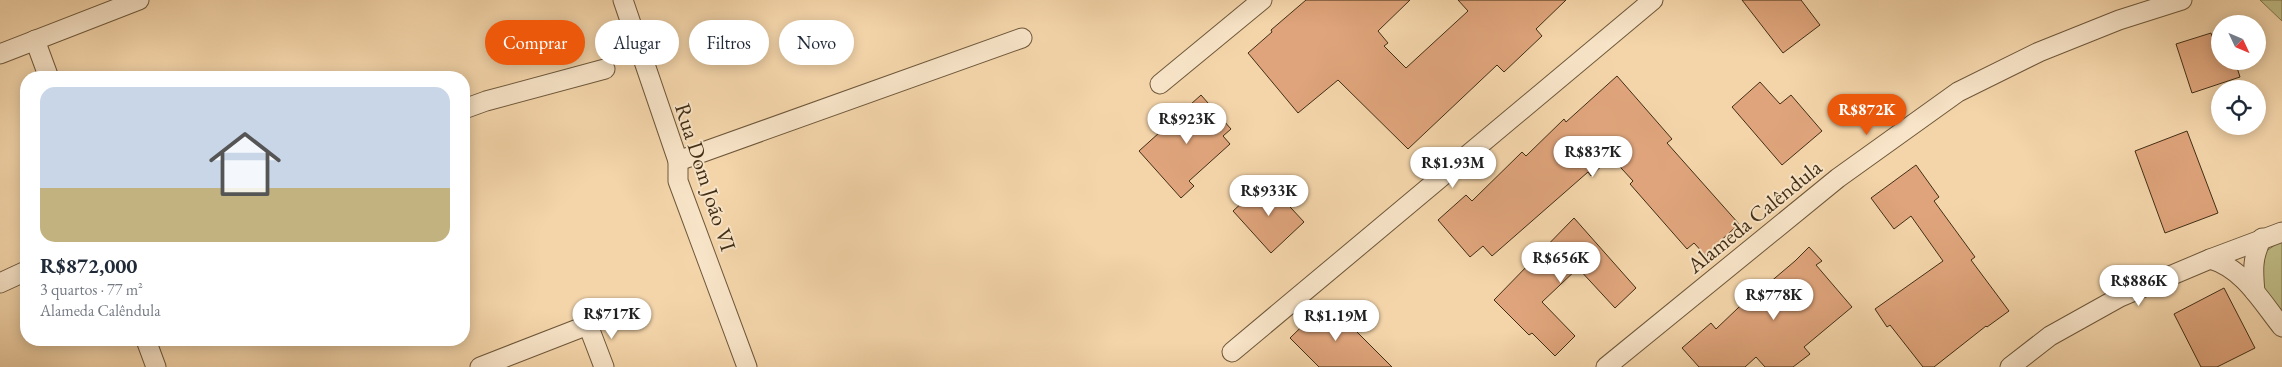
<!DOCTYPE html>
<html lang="pt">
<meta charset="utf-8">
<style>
body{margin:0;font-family:"EB Garamond",serif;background:#f2f2f3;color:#1f2937;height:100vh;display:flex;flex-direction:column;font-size:19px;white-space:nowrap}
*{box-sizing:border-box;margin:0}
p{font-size:16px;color:#747a83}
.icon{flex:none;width:28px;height:28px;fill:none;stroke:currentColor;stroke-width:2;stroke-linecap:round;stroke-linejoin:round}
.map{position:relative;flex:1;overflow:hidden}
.panel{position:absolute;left:20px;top:71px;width:450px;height:275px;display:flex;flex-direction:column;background:#fff;border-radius:20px;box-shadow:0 2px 12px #0003}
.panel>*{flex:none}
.top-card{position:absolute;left:485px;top:20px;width:475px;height:45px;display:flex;gap:10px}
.needle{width:32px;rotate:134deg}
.buttons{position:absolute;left:2211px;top:15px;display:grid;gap:10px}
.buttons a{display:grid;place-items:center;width:55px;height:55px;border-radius:50%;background:#fff;box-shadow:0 2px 12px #0003;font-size:25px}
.price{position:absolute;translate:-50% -42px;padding:0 11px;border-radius:18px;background:#fff;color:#222;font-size:16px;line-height:32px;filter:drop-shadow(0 1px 2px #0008)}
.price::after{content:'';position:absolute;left:50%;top:30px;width:15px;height:11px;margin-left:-8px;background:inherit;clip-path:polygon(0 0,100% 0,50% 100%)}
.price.selected{background:#ea580c;color:#fff}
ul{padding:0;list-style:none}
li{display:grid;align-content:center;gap:10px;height:265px;padding:0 20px}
li span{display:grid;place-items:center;height:155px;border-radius:15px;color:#555}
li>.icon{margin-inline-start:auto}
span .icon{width:90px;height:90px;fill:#fffc;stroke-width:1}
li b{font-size:21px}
.pill{padding:0 18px;border-radius:22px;background:#fff;box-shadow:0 2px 12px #0003;font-size:18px;line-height:45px}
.pill.selected{background:#ea580c;color:#fff}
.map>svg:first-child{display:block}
.green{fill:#c0bc85;stroke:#81754d}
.building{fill:#dfa47b;stroke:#422e15}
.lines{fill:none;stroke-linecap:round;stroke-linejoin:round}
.minor-casing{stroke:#6e583a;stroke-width:21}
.minor{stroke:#f8e4c8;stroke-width:19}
.labels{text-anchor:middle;stroke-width:4;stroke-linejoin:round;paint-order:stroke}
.street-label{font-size:22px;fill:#422e15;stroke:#f8e4c8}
</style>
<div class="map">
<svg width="2282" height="367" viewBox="0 0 2282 367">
<rect width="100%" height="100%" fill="#f4d5aa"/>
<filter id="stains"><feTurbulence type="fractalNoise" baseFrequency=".004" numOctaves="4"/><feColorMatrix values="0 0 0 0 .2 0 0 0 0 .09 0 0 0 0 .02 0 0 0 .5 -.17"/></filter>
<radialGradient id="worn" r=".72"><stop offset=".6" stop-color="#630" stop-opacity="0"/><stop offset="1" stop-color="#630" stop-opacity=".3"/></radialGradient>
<g class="green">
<path d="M 2260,0 L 2282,0 L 2282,21 Z"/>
<path d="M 2282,240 L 2282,311 L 2261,284 L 2265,252 Z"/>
</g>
<g class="building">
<path d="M 1306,0 L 1410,0 L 1378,31 L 1388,43 L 1384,46 L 1406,68 L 1468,11 L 1458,0 L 1566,0 L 1536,29 L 1542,36 L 1504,72 L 1497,65 L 1408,149 L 1338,80 L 1298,113 L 1248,53 L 1272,32 L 1271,30 Z"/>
<path d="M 1742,0 L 1801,0 L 1820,25 L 1783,53 Z"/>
<path d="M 2211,33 L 2214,42 L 2220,40 L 2220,61 L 2235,61 L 2240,77 L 2192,93 L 2176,44 Z"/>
<path d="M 1617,76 L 1672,139 L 1667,143 L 1739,224 L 1705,255 L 1694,243 L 1687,249 L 1630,184 L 1633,181 L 1611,157 L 1591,176 L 1588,172 L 1492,256 L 1483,246 L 1470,257 L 1438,220 L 1466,195 L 1472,201 L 1522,152 L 1526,156 L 1564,119 L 1566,122 Z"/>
<path d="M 1760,82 L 1780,104 L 1791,95 L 1822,131 L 1782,165 L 1732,107 Z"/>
<path d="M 1201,95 L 1231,129 L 1223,136 L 1230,144 L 1189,181 L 1194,186 L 1181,198 L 1139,151 Z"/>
<path d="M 2187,131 L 2218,213 L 2165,233 L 2135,151 Z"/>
<path d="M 1916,165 L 1939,197 L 1934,201 L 1975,257 L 1971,260 L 2009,311 L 1987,327 L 1986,326 L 1934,367 L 1923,367 L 1890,325 L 1887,327 L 1875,309 L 1943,261 L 1911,216 L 1894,229 L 1871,198 Z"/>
<path d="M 1266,181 L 1304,222 L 1271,253 L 1233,211 Z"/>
<path d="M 1574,218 L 1636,288 L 1615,308 L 1578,268 L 1542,302 L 1575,336 L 1555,356 L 1532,333 L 1529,335 L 1494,300 Z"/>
<path d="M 1809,247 L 1822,261 L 1816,265 L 1852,307 L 1804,347 L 1810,354 L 1793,367 L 1765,367 L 1756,357 L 1745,367 L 1699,367 L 1682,348 L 1711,323 L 1716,329 L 1760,287 L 1762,289 L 1795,261 Z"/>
<path d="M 2224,288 L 2255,348 L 2217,367 L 2201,367 L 2174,314 Z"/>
<path d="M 1327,302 L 1392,367 L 1319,367 L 1290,338 Z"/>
</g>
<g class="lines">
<defs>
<g id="minor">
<path d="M 623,0 L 678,161 L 678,181 L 747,367"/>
<path d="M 35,40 L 49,78"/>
<path d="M 0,54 L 139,0"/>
<path d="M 1160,84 L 1262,0"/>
<path d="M 464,109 L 486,101 L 605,69"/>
<path d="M 678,161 L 1022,38"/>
<path d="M 2210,259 C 2244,269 2261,301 2282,327"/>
<path d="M 0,283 L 26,271"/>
<path d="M 2255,292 C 2253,271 2252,257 2262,238"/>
<path d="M 146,340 L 156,367"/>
<path d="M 1232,352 L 1653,0"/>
<path d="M 480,367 L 588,325 L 604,367"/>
<path d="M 1606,367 L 1838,178 L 1958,92 L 2039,52 L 2119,20 L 2182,0"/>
<path d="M 2010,367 L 2050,336 L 2120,297 L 2210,259 L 2282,232"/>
</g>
</defs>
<use href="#minor" class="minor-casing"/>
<use href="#minor" class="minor"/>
</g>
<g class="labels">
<g class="street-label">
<text transform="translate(706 177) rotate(72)" y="8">Rua Dom João VI</text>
<text transform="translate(1754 216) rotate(-39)" y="8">Alameda Calêndula</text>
</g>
</g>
<rect width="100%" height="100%" filter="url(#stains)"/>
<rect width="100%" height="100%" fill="url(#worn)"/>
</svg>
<div class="buttons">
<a><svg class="needle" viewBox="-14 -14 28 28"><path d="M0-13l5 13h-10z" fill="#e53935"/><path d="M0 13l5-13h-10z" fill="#747a83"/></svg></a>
<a><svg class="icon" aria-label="locate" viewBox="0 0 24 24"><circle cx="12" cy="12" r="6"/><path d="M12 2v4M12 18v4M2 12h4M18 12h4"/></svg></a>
</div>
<b class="price selected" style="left:1867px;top:136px">R$872K</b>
<b class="price" style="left:1187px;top:145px">R$923K</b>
<b class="price" style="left:1593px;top:178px">R$837K</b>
<b class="price" style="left:1453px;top:189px">R$1.93M</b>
<b class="price" style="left:1269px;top:217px">R$933K</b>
<b class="price" style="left:1561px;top:284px">R$656K</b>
<b class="price" style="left:2139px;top:307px">R$886K</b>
<b class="price" style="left:1774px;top:321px">R$778K</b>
<b class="price" style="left:612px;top:340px">R$717K</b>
<b class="price" style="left:1336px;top:342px">R$1.19M</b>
<div class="top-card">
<a class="pill selected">Comprar</a>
<a class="pill">Alugar</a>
<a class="pill">Filtros</a>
<a class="pill">Novo</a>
</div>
<section class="panel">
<ul>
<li><span style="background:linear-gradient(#c9d6e8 65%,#c2b280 0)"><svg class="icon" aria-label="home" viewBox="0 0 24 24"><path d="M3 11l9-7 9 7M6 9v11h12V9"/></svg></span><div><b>R$872,000</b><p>3 quartos · 77 m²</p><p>Alameda Calêndula</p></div></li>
</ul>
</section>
</div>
